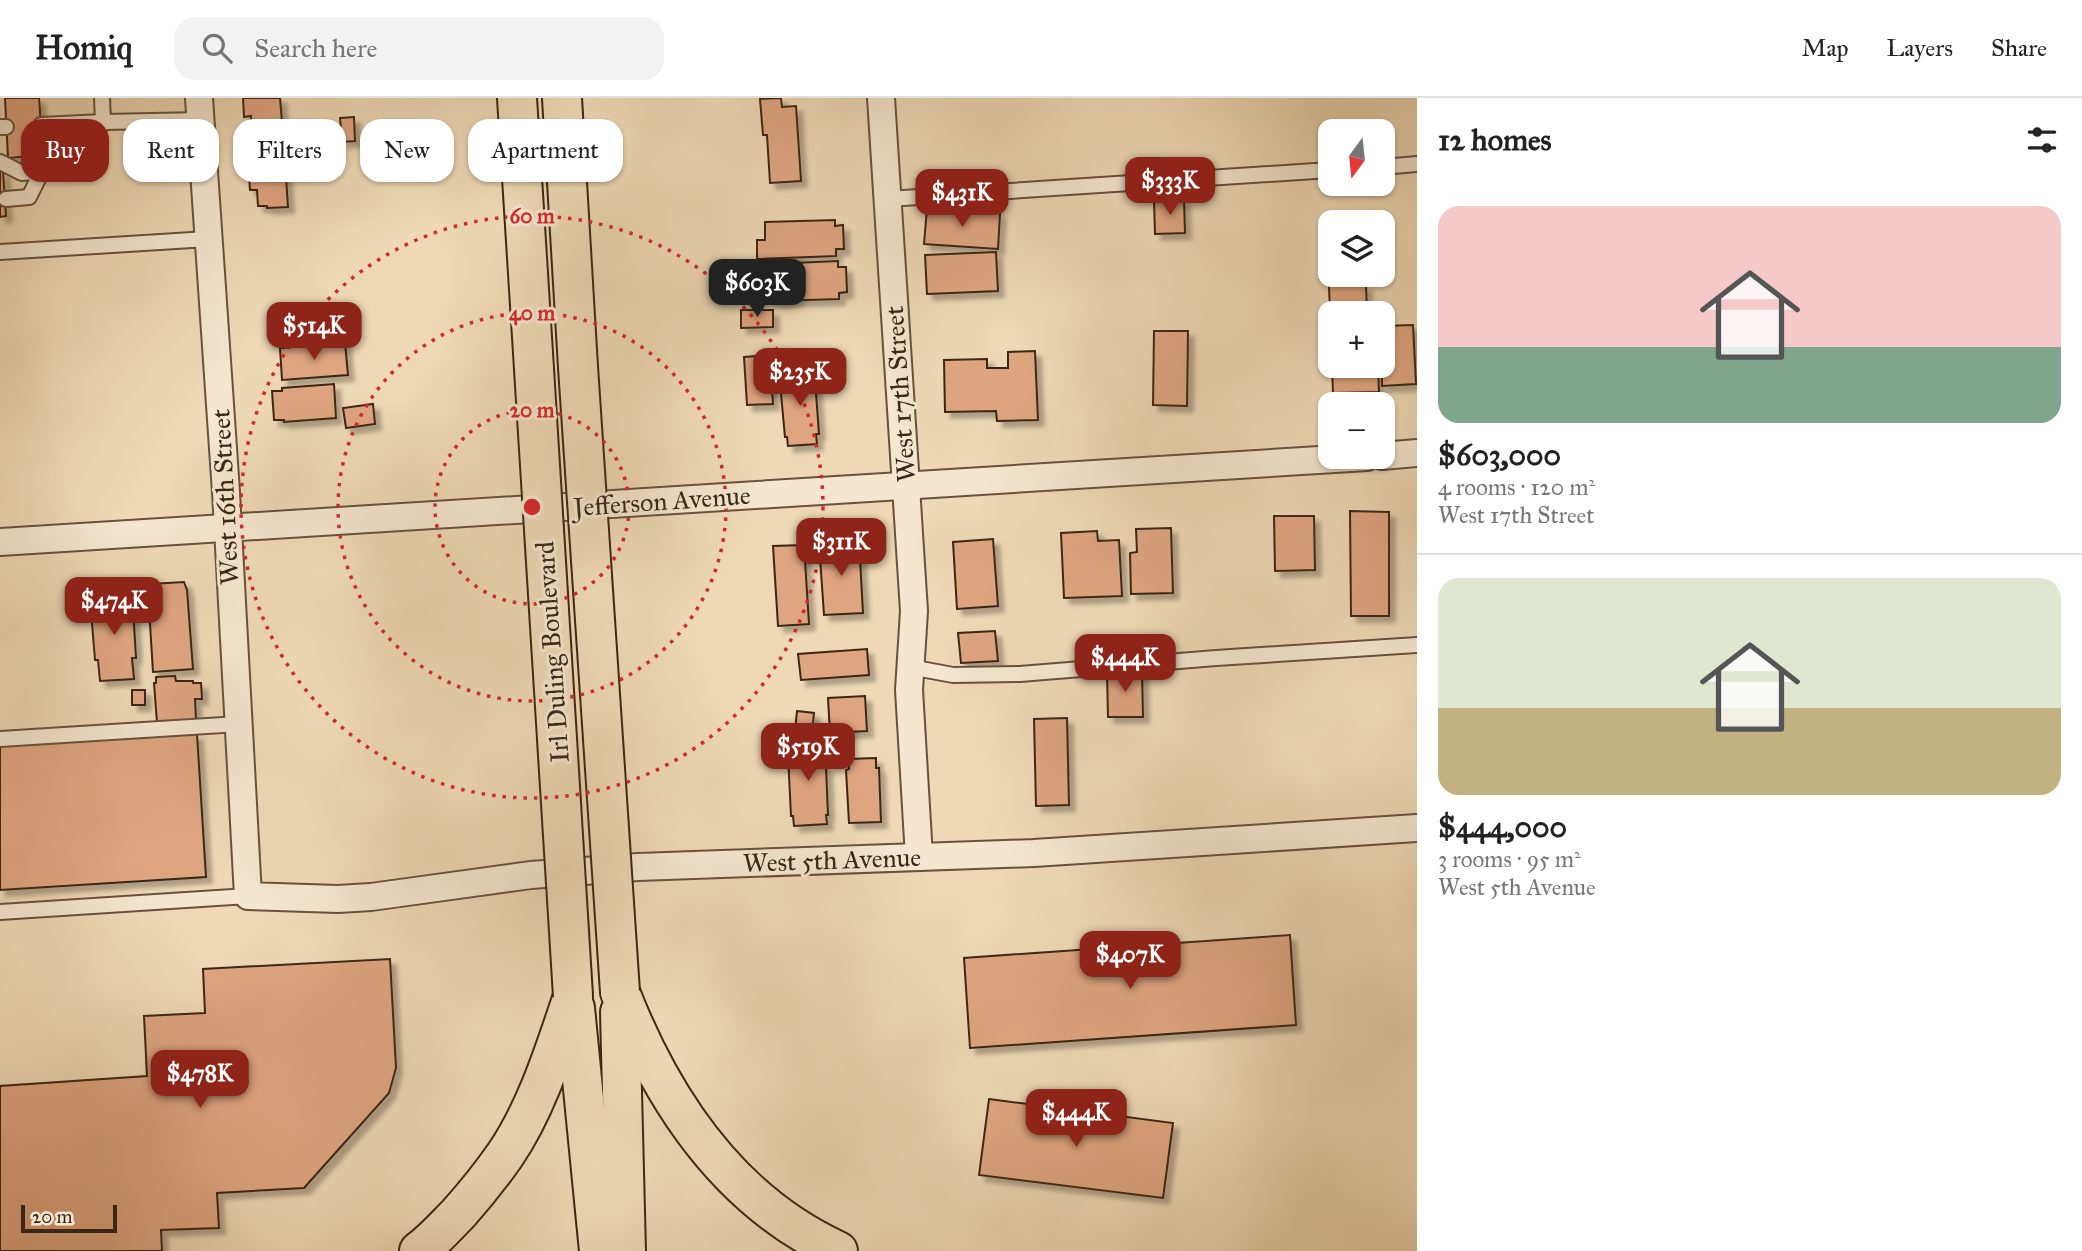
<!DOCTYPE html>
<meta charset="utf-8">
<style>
body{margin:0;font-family:"IM FELL Great Primer",serif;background:#f2f2f2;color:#222;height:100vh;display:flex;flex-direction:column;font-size:26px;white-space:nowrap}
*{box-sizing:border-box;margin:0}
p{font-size:23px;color:#767676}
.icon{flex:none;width:38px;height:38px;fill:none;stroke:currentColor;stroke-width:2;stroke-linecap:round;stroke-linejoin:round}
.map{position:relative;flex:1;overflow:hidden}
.drawer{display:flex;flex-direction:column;background:#fff;width:665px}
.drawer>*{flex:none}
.top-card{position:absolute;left:21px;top:21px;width:665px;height:63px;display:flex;gap:14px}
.needle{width:46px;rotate:195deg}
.fabs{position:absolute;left:1318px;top:21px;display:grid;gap:14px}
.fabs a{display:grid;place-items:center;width:77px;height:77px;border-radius:14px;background:#fff;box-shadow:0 2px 5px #0004;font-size:35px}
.scale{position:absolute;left:21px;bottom:18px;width:96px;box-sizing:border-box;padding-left:7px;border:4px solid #3c2615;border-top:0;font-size:19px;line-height:24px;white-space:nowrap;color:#3c2615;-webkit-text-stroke:5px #f4e6cf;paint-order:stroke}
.price{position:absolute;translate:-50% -60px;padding:0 16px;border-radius:14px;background:#8f2418;color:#fff;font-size:23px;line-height:46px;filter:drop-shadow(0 2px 4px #0008)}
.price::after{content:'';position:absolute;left:50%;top:42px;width:21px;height:16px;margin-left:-10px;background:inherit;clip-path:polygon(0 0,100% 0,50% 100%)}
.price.current{background:#222;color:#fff}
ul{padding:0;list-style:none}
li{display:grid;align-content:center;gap:14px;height:371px;padding:0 21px}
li+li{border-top:2px solid #e0e0e0}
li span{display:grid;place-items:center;height:217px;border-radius:21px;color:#555}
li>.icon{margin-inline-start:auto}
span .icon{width:126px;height:126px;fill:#fffc;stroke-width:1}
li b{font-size:30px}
h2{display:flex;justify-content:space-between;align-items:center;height:84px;padding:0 21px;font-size:30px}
.pill{padding:0 24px;border-radius:21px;background:#fff;box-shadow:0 2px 5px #0004;font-size:24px;line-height:63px}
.pill.current{background:#8f2418;color:#fff}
header{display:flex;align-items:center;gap:42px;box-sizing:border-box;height:98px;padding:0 35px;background:#fff;border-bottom:2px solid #e0e0e0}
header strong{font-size:33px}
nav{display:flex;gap:38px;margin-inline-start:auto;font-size:24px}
.search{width:490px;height:63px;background:#f2f2f2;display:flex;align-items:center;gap:18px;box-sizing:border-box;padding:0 24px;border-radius:21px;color:#767676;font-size:26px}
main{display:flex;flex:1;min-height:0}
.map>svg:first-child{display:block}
.building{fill:#dfa580;stroke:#3c2615;stroke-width:2;filter:url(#shadow)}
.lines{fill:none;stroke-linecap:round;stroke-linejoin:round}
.service-casing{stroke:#68523d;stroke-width:18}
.minor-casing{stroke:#68523d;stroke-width:30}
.motorway-casing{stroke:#3c2615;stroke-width:42}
.service{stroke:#f4e6cf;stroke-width:14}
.minor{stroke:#f4e6cf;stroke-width:26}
.motorway{stroke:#eed8b5;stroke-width:38}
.motorway-bridge-casing{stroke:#3c2615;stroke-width:42;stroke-linecap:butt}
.motorway-bridge{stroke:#eed8b5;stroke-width:38}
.ring{fill:none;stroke:#d62828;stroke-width:3.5;stroke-dasharray:3.5 7}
.labels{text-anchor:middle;stroke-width:6;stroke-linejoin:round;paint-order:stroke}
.street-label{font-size:26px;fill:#3c2615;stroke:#f4e6cf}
.centre{fill:#d62828;stroke:#f4e6cf;stroke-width:3.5}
.ring-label{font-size:21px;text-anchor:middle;font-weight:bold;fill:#d62828;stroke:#f4e6cf;stroke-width:6;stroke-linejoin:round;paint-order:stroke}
</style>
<header>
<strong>Homiq</strong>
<div class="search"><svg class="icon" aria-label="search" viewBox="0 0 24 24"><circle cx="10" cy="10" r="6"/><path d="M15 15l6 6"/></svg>Search here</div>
<nav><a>Map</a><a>Layers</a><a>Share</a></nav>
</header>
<main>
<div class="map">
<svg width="1417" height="1153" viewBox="0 0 1417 1153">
<defs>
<filter id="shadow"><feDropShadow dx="6" dy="6" stdDeviation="2" flood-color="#0004"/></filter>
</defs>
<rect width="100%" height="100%" fill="#eed8b5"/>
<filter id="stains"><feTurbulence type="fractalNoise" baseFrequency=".00286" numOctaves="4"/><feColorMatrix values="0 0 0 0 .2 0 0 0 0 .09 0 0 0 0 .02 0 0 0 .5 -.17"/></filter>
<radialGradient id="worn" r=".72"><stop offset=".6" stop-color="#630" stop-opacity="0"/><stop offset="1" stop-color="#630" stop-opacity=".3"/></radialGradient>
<g class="building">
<path d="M 5,0 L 39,0 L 43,57 L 8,60 Z"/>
<path d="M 243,0 L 280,0 L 283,36 L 262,37 L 261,34 L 252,35 L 251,18 L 244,19 Z"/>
<path d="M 781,0 L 782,9 L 796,8 L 801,83 L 770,85 L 767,37 L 763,37 L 760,1 Z"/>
<path d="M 354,19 L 355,43 L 342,44 L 340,20 Z"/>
<path d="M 263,47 L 264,66 L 285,64 L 288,109 L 267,110 L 267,108 L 258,108 L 257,92 L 250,92 L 247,49 Z"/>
<path d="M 0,73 L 3,73 L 6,118 L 0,119 Z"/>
<path d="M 1184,101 L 1185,135 L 1155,136 L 1154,103 Z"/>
<path d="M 927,110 L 1000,115 L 998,151 L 924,146 Z"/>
<path d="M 835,122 L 835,128 L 843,127 L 844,151 L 836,151 L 836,158 L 757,161 L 757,142 L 765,142 L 765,124 Z"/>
<path d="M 996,154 L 998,193 L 927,196 L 925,157 Z"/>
<path d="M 838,163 L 838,169 L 846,169 L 847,194 L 839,195 L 839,201 L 773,203 L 773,201 L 768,201 L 767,187 L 773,187 L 772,166 Z"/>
<path d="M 761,181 L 762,197 L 740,197 L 739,182 Z"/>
<path d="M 1366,187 L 1367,213 L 1376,212 L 1376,215 L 1330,215 L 1329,188 Z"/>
<path d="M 741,212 L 773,212 L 773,229 L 741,230 Z"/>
<path d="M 1413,227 L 1416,286 L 1382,288 L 1382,228 Z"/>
<path d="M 1154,233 L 1188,233 L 1187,308 L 1153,307 Z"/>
<path d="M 345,245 L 348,277 L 282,282 L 280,250 Z"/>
<path d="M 1035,253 L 1038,322 L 997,323 L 996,313 L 945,314 L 944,262 L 987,261 L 987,270 L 1008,270 L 1008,254 Z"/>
<path d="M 770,257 L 773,306 L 747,307 L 744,259 Z"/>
<path d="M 1332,268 L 1378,268 L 1379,294 L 1333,295 Z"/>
<path d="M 812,272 L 812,282 L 815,282 L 819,336 L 816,336 L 817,346 L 788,348 L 787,339 L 785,339 L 780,285 L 784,284 L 783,274 Z"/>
<path d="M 334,286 L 336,320 L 284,324 L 284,322 L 274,322 L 272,293 L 282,293 L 282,290 Z"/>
<path d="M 373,306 L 375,326 L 346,330 L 343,310 Z"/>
<path d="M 1350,413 L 1389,414 L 1389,518 L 1351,518 Z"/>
<path d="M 1274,418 L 1314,418 L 1315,472 L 1275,473 Z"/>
<path d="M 1171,430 L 1173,495 L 1131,496 L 1130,455 L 1137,454 L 1136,431 Z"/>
<path d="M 1097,433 L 1098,443 L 1119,442 L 1122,498 L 1064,500 L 1061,435 Z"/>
<path d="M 993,441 L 998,508 L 957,511 L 953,444 Z"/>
<path d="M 859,443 L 863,515 L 824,517 L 819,445 Z"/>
<path d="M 804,447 L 809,526 L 778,528 L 773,448 Z"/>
<path d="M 184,484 L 187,492 L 193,571 L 153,574 L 148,494 L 151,494 L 150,486 Z"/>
<path d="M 130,496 L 131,510 L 133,510 L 136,560 L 132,560 L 134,581 L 100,583 L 98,562 L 95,562 L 91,513 L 94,513 L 93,499 Z"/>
<path d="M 995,533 L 998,563 L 961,565 L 958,535 Z"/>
<path d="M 867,551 L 869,577 L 801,582 L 798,556 Z"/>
<path d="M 1142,573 L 1143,619 L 1108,619 L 1107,574 Z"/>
<path d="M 175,578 L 176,583 L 193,583 L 193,585 L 201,585 L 202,601 L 195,601 L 196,622 L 157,625 L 154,585 L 156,585 L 156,579 Z"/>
<rect x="132" y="592" width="13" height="15"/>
<path d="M 865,598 L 867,633 L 830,635 L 828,600 Z"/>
<path d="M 797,613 L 814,615 L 812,634 L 795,632 Z"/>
<path d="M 1067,620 L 1069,707 L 1036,708 L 1034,621 Z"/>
<path d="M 197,636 L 206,779 L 0,792 L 0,648 Z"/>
<path d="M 820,639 L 822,670 L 826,669 L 828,717 L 826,717 L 827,726 L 794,728 L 793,718 L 791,718 L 788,657 L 793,657 L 792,641 Z"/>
<path d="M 876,660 L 876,670 L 879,670 L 881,724 L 849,725 L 846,672 L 849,671 L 848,661 Z"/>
<path d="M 1290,837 L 1296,927 L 970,950 L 964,860 Z"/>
<path d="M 390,861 L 396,970 L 389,995 L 304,1090 L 217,1095 L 219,1130 L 161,1132 L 162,1153 L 0,1153 L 0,988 L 147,978 L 144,918 L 205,915 L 203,871 Z"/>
<path d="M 989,1001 L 1173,1025 L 1163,1100 L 979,1077 Z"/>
</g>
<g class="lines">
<defs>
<g id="service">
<path d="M 102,0 L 103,24 L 201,22"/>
<path d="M 41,27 L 103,24"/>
<path d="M 0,29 L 6,29"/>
<path d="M 0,64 L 22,75 L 73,71 L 103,24"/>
<path d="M 1382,69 L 1417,66"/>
<path d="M 6,101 L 29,99 L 42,73"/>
<path d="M 888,101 L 1330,72"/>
<path d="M 0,154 L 208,141"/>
<path d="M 910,569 L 953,577 L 1020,576 L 1216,560 L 1417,547"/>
<path d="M 0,641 L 239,626"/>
<path d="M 0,814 L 248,798"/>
</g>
<g id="minor">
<path d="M 199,0 L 226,394 L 248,798 L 338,801 L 371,799 L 531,777 L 638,769 L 1034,755 L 1417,730"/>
<path d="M 881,0 L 914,513 L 909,592 L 919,759"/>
<path d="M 1382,358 L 1417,355"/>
<path d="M 0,444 L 1367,359"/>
</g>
<g id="motorway">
<path d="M 517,0 L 534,271"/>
<path d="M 562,0 L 578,269"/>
<path d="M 620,894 C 662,1002 729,1103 838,1153"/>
<path d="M 575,910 L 599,1153"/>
<path d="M 620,914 L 626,1153"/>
<path d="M 419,1153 C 434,1142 445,1129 458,1116 C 475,1097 491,1077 505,1057 C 537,1010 555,951 573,898"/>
</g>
</defs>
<use href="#service" class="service-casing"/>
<use href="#minor" class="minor-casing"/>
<use href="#motorway" class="motorway-casing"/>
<use href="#service" class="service"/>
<use href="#minor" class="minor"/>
<use href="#motorway" class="motorway"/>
<defs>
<g id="motorway-bridge">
<path d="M 578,269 L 620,894"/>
<path d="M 534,271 L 573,898"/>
</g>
</defs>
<use href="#motorway-bridge" class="motorway-bridge-casing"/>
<use href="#motorway-bridge" class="motorway-bridge"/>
</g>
<g class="ring">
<circle cx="532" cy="409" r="97"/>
<circle cx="532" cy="409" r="194"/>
<circle cx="532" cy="409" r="291"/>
</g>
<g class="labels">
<g class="street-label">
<text transform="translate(900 296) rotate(-94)" y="9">West 17th Street</text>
<text transform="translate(225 399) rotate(-93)" y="9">West 16th Street</text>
<text transform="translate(662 403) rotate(-4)" y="9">Jefferson Avenue</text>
<text transform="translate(552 554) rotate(-94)" y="9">Irl Duling Boulevard</text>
<text transform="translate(832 762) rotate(-2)" y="9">West 5th Avenue</text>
</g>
</g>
<circle cx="532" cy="409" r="10" class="centre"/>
<g class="ring-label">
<text x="532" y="125">60 m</text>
<text x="532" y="222">40 m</text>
<text x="532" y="319">20 m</text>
</g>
<rect width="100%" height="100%" filter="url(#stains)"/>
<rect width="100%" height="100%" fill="url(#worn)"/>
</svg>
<div class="fabs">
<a><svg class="needle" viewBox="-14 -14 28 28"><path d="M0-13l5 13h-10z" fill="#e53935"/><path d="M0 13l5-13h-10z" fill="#767676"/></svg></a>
<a><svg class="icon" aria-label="layers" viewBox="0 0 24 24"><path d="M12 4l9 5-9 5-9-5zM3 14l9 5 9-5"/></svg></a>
<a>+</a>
<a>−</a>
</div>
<div class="scale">20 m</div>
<b class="price" style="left:1170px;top:119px">$333K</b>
<b class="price" style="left:962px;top:131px">$431K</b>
<b class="price current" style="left:757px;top:221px">$603K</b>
<b class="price" style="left:314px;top:264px">$514K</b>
<b class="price" style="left:800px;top:310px">$235K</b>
<b class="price" style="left:841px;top:480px">$311K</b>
<b class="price" style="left:114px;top:539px">$474K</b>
<b class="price" style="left:1125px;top:596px">$444K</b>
<b class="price" style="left:808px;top:685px">$519K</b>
<b class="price" style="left:1130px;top:893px">$407K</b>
<b class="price" style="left:200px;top:1012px">$478K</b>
<b class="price" style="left:1076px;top:1051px">$444K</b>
<div class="top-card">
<a class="pill current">Buy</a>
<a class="pill">Rent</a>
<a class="pill">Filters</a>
<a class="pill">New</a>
<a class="pill">Apartment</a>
</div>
</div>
<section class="drawer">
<h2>12 homes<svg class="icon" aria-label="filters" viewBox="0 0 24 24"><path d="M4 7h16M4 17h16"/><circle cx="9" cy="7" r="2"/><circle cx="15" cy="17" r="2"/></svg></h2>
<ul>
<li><span style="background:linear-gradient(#f6c9c9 65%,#7fa58c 0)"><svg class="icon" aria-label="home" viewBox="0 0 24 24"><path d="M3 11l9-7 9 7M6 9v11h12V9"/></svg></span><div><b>$603,000</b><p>4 rooms · 120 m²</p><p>West 17th Street</p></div></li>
<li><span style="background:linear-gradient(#dfe7d0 60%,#c2b280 0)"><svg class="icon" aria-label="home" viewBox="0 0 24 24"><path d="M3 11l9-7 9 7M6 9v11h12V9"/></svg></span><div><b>$444,000</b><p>3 rooms · 95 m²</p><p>West 5th Avenue</p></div></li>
</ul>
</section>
</main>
